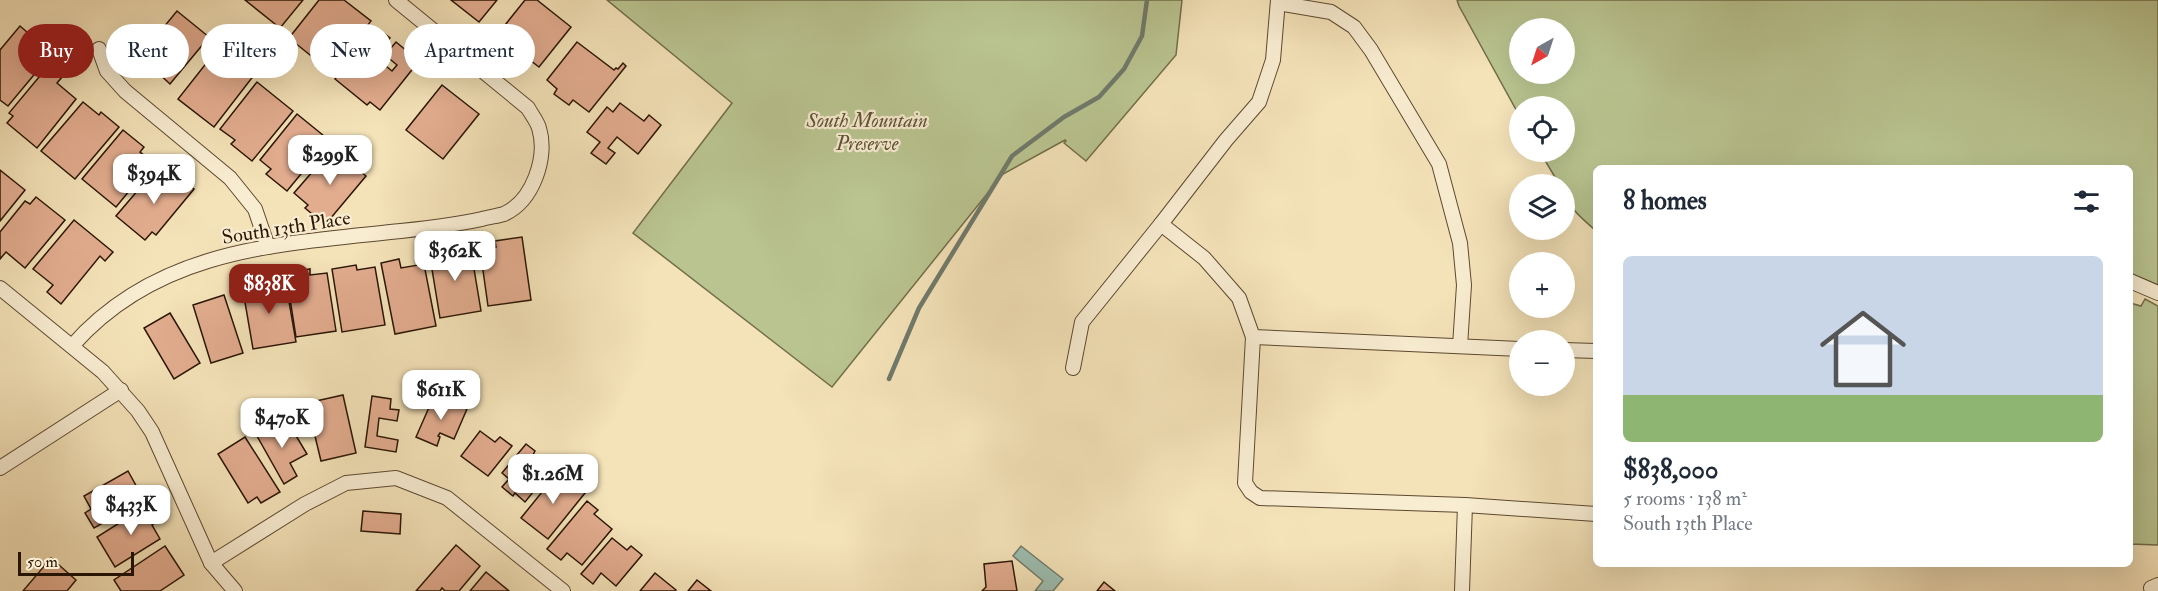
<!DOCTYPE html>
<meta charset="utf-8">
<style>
body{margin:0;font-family:"IM FELL Double Pica",serif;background:#f6f6f7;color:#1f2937;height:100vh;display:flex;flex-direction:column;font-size:22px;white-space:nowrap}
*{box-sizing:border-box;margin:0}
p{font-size:20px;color:#747a83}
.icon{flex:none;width:33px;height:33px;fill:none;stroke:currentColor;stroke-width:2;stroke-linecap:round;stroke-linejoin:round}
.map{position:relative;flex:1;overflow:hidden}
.sheet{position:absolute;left:1593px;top:165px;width:540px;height:402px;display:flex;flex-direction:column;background:#fff;border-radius:9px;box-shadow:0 6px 24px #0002}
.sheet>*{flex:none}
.hud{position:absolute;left:18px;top:24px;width:570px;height:54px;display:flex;gap:12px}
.needle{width:39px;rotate:219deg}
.controls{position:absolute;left:1509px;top:18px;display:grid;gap:12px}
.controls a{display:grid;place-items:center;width:66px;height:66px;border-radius:50%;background:#fff;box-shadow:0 6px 24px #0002;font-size:30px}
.scale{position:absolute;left:18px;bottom:15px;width:116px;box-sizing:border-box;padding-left:6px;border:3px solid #2b1604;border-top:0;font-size:16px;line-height:21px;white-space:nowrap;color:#2b1604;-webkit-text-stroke:4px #f8ecd1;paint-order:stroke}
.price{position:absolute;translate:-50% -51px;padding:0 14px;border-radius:12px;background:#fff;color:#222;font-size:20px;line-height:39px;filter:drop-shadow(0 2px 3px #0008)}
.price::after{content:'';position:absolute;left:50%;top:36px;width:18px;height:14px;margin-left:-9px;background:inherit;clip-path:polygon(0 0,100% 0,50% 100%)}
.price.on{background:#8f2418;color:#fff}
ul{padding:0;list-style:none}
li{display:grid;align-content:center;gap:12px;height:318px;padding:0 30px}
li span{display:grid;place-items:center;height:186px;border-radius:9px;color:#555}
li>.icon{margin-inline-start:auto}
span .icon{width:108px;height:108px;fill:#fffc;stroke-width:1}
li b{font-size:26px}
h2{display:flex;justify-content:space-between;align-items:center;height:72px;padding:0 30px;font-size:26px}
.tag{padding:0 21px;border-radius:27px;background:#fff;box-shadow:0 6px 24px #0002;font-size:21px;line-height:54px}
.tag.on{background:#8f2418;color:#fff}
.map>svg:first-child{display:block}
.green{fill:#b9c490;stroke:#726d4a;stroke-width:1.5;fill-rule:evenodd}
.water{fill:#9cbdb0;stroke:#6f7a6b;stroke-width:1.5}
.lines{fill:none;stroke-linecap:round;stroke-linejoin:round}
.stream{stroke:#6f7a6b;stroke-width:4.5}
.building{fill:#e2ac8f;stroke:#2b1604;stroke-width:1.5}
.street-casing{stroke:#5d4931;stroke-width:16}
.street{stroke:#f8ecd1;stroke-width:14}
.labels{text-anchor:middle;stroke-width:4.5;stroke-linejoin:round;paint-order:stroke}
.park-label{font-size:20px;font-style:italic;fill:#5d5335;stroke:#f8ecd1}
.street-label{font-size:20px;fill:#2b1604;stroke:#f8ecd1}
</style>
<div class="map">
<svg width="2158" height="591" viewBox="0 0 2158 591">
<rect width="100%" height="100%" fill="#f4e2b8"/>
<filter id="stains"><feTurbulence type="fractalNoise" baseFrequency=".00333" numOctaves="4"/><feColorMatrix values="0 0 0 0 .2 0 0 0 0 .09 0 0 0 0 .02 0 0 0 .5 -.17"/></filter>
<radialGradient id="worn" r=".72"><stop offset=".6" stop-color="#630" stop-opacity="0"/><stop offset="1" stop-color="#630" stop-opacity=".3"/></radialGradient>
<g class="green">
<path d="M 607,0 L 1182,0 L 1176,55 L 1086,161 L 1064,143 L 1066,141 L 1065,140 L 1003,174 L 832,387 L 633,233 L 732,103 Z"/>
<path d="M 1457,0 L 2158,0 L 2158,285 L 2130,273 L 2132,260 L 2130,259 L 2130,168 L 1596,168 L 1596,231 C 1581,217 1564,206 1564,184 L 1559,184 L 1540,152 L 1564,152 L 1564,106 L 1520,106 L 1519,115 L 1459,6 ZM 1520,28 L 1564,28 L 1564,74 L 1520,74 Z"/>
<path d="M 2145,299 L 2158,306 L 2158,545 L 2130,544 L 2130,303 L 2141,306 Z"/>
</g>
<path class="water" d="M 1021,546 L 1063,579 L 1053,591 L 1035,591 L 1043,581 L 1013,556 Z"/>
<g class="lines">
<path class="stream" d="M 889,379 L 919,308 L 1012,156 L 1064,117 L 1099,97 L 1124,69 L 1142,36 L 1147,0"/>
</g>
<g class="building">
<path d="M 245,0 L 303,0 L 280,28 Z"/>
<path d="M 319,0 L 344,0 L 371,21 L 331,72 L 289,38 Z"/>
<path d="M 451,0 L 497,0 L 479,22 Z"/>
<path d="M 525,0 L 537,0 L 571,27 L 539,67 L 497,35 Z"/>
<path d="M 177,11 L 209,37 L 170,84 L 157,72 L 175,50 L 170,45 L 152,66 L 140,56 Z"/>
<path d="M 20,26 L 35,39 L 29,46 L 33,49 L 35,47 L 48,58 L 8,106 L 0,100 L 0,50 Z"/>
<path d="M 377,28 L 390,38 L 375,57 L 392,71 L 397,65 L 385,55 L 396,42 L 419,61 L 380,110 L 370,102 L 367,105 L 335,79 Z"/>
<path d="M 223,42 L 258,70 L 214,127 L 178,99 Z"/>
<path d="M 577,42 L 614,70 L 616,68 L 618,69 L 623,63 L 626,66 L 589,112 L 573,100 L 569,105 L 554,94 L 557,89 L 547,80 Z"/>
<path d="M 49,65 L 63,76 L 57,83 L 76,99 L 37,148 L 7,123 L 13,116 L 9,113 Z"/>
<path d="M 257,82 L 293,111 L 252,161 L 231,144 L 235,140 L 220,129 Z"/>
<path d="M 442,85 L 479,114 L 443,159 L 406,130 Z"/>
<path d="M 83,102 L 99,115 L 101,112 L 119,127 L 75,179 L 41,151 Z"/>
<path d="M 620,103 L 644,121 L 649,115 L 661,125 L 638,154 L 617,137 L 608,148 L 615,153 L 606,164 L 591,153 L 600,142 L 587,132 L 607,107 L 613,112 Z"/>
<path d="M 297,114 L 329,140 L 287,191 L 266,174 L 271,169 L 260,160 Z"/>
<path d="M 123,130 L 144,147 L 140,152 L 153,162 L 116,207 L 82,179 Z"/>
<path d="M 333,148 L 366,176 L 325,225 L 305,208 L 308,205 L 294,193 Z"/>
<path d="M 156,169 L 176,186 L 182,179 L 194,189 L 156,235 L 152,232 L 145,240 L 116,216 Z"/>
<path d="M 0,170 L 25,190 L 0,221 Z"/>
<path d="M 36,197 L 65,220 L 25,268 L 6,252 L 0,259 L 0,232 L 25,201 L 30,204 Z"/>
<path d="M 74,220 L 113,252 L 105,261 L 100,256 L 61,304 L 47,292 L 53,285 L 33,269 Z"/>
<path d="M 522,237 L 531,300 L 488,306 L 480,249 L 496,247 L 495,241 Z"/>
<path d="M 455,247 L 457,253 L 471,251 L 481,311 L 440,318 L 429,251 Z"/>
<path d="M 399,259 L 401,268 L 424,264 L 436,326 L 395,334 L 381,263 Z"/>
<path d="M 356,265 L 357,270 L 375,267 L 385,325 L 342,332 L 332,269 Z"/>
<path d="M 310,269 L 310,275 L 327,273 L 336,331 L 296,337 L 286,273 Z"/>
<path d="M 269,281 L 270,287 L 286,284 L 296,342 L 253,349 L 242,285 Z"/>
<path d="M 224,295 L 243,353 L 211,363 L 193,305 Z"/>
<path d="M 170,313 L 200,363 L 174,379 L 144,328 Z"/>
<path d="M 343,395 L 356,453 L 321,461 L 307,403 Z"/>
<path d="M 372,396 L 391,399 L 390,409 L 399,410 L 397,421 L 379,418 L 377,436 L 398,440 L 396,452 L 365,447 Z"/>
<path d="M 434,396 L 467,409 L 454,439 L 440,433 L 438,436 L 440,437 L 437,446 L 416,437 Z"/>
<path d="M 286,419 L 307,454 L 290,463 L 297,476 L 284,484 L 257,436 Z"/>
<path d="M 480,431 L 495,442 L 500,437 L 512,446 L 488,476 L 461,456 Z"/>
<path d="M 245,437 L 280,492 L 261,503 L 257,497 L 248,503 L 218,454 Z"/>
<path d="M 526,444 L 535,451 L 533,455 L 551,470 L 525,502 L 515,493 L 513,496 L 502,487 L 509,479 L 502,473 Z"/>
<path d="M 128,471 L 144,500 L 94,528 L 85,513 L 91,509 L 84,496 Z"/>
<path d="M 559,471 L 585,493 L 548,539 L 521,518 Z"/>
<path d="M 587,501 L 598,510 L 594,514 L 612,529 L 582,565 L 567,553 L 561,560 L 547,549 Z"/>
<path d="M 151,503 L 161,519 L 152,525 L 160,539 L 115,567 L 97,537 Z"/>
<path d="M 363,511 L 401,514 L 400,534 L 361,531 Z"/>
<path d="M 612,538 L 627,550 L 631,546 L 642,555 L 616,586 L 601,573 L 593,584 L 581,574 Z"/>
<path d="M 456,545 L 480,566 L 459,591 L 445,591 L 442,588 L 440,591 L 416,591 Z"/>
<path d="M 165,546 L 184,575 L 160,591 L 121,591 L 114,580 Z"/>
<path d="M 51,558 L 76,580 L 67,591 L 23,591 Z"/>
<path d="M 1012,561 L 1017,591 L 982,591 L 986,587 L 984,564 Z"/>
<path d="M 486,572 L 509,591 L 470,591 Z"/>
<path d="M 655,573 L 676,590 L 675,591 L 640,591 Z"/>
<path d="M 697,580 L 711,591 L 688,591 Z"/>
<path d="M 1104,582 L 1115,591 L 1097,591 Z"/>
</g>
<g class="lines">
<defs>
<g id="street">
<path d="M 1278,0 L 1273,60 L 1259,102 L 1226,140 L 1161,224 L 1204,258 L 1239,298 L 1253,337 L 1520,349"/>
<path d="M 1278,3 L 1331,12 L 1354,27 L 1371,50 L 1439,164 L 1460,243 L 1464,285 L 1460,346"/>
<path d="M 99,49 L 107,71 L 125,91 L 230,178 L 255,209 L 268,247"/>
<path d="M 2130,281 L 2158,293"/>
<path d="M 0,288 L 103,372 L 138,411 L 152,432 L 211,563 L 235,591"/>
<path d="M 1253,337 L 1245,483 L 1251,492 L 1260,498 L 1465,505"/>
<path d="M 72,346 C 158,248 280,244 401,231 C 428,228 455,225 482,219 C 489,217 497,216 504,214 C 533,201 548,157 539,128 C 537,121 531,114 528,108 L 396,0"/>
<path d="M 1564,350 L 1596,351"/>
<path d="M 1073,368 L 1082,322 L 1161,224"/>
<path d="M 0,468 L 121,390"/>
<path d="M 211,563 L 305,504 L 346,483 L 396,478 L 447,498 L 563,591"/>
<path d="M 2151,588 L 2158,585"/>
<path d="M 1462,591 L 1465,505 L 1596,514"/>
</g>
</defs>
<use href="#street" class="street-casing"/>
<use href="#street" class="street"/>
</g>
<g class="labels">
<g class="park-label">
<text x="867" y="127">South Mountain<tspan x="867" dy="23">Preserve</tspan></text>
</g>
<g class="street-label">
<text transform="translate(286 227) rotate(-9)" y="7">South 13th Place</text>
</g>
</g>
<rect width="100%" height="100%" filter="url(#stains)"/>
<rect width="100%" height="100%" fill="url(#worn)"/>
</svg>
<div class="controls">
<a><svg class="needle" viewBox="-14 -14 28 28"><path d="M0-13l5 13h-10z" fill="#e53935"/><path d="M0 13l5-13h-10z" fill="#747a83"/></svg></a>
<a><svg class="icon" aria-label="locate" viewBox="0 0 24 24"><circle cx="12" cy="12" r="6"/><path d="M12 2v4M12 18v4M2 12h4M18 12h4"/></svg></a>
<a><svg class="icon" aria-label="layers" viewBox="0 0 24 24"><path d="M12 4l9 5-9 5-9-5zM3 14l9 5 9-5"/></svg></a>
<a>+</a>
<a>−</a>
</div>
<div class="scale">50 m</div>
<b class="price" style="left:330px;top:186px">$299K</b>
<b class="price" style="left:154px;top:205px">$394K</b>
<b class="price" style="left:455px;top:282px">$362K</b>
<b class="price on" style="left:269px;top:315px">$838K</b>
<b class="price" style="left:441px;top:421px">$611K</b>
<b class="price" style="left:282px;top:449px">$470K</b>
<b class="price" style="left:553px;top:505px">$1.26M</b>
<b class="price" style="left:131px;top:536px">$433K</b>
<div class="hud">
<a class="tag on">Buy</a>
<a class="tag">Rent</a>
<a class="tag">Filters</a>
<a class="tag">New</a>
<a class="tag">Apartment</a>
</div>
<section class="sheet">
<h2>8 homes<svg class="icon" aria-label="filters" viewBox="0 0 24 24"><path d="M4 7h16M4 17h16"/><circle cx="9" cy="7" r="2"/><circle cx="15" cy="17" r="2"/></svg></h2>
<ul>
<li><span style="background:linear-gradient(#c9d6e8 75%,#8fb573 0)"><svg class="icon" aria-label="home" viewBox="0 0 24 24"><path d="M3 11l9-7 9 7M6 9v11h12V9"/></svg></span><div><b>$838,000</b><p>5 rooms · 138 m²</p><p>South 13th Place</p></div></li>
</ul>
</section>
</div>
